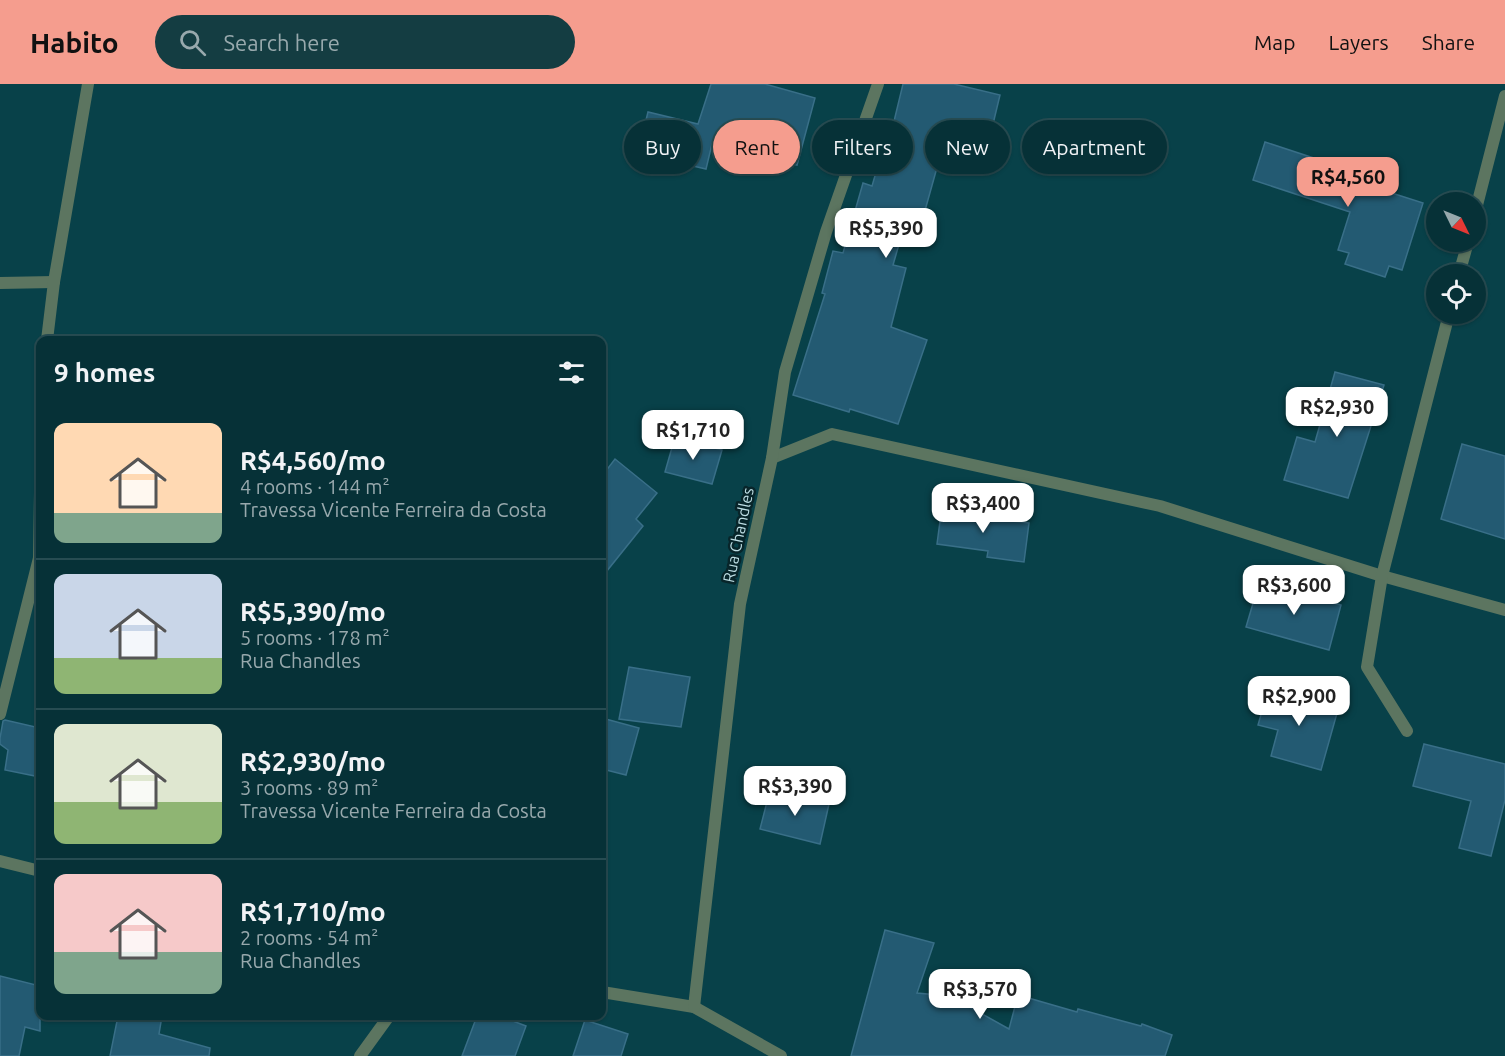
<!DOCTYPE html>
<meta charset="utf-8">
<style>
body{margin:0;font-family:Ubuntu,sans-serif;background:#143d42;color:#f1f3f6;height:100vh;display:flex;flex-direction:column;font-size:22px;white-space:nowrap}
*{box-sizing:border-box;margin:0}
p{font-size:20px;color:#98a9ad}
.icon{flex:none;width:33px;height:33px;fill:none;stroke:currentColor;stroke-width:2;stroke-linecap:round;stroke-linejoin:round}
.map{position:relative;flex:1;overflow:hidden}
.panel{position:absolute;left:36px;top:252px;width:570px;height:684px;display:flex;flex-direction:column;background:#063137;border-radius:12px;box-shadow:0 2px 4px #0004,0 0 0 2px #274c52}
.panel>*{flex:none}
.guide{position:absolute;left:624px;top:36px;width:570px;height:54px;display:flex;gap:12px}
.needle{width:39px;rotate:133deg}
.buttons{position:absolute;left:1426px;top:108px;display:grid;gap:12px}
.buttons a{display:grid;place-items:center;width:60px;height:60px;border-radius:50%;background:#063137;box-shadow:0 2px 4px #0004,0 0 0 2px #274c52;font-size:30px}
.price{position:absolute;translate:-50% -51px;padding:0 14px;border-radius:12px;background:#fff;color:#222;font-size:20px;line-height:39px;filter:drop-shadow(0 2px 3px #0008)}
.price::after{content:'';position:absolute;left:50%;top:36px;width:18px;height:14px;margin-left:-9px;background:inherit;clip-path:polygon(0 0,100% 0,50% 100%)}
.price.on{background:#f59d8e;color:#111}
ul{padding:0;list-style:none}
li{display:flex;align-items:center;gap:18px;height:150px;padding:0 18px}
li+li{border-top:2px solid #274c52}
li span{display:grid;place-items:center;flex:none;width:168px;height:120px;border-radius:12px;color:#555}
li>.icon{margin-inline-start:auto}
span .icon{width:72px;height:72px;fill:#fffc;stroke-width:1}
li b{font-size:26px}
h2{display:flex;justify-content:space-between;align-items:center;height:72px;padding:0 18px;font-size:26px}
.tag{padding:0 21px;border-radius:27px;background:#063137;box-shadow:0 2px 4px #0004,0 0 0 2px #274c52;font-size:21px;line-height:54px}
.tag.on{background:#f59d8e;color:#111}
header{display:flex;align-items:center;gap:36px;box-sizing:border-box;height:84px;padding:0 30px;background:#f59d8e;color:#111}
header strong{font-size:28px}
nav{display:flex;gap:33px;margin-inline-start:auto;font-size:21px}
.search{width:420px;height:54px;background:#143d42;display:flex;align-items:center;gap:15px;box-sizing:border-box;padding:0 21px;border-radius:33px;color:#98a9ad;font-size:22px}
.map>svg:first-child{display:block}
.building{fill:#235a72;stroke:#396f88;stroke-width:1.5}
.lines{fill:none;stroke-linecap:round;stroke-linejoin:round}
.minor{stroke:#5c7560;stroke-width:12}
.labels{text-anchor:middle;stroke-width:5;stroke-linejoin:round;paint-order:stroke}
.street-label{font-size:16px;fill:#bddde3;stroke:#08252a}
</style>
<header>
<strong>Habito</strong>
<div class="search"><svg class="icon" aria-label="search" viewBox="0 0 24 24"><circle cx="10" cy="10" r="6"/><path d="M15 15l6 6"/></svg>Search here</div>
<nav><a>Map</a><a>Layers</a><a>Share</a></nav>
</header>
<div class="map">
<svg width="1505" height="972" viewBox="0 0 1505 972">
<rect width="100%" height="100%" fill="#084149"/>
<g class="building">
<path d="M 711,0 L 765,0 L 815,14 L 797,81 L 712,60 L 706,85 L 638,69 L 648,28 L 698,40 Z"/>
<path d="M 903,0 L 954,0 L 1000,11 L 987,65 L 945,55 L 924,130 L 909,126 L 893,181 L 906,184 L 891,243 L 927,256 L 898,340 L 850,325 L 849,328 L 793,311 L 825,210 L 822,209 L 833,167 L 843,169 L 863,99 L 872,102 L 877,85 L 882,87 Z"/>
<path d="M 1265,58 L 1329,79 L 1326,88 L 1423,119 L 1402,186 L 1389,182 L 1385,193 L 1345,180 L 1349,169 L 1338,166 L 1350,128 L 1253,96 Z"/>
<path d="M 1335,288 L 1384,301 L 1348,414 L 1284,396 L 1297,353 L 1315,358 Z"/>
<path d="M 675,353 L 722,366 L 712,400 L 665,388 Z"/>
<path d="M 1462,360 L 1505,372 L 1505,455 L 1441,435 Z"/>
<path d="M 615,375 L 657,409 L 636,435 L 643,442 L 602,493 L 602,392 Z"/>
<path d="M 942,422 L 974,426 L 973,433 L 1029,439 L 1024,478 L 987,473 L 988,467 L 937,460 Z"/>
<path d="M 1259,499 L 1341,521 L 1329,566 L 1246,543 Z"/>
<path d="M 629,583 L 690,593 L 681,643 L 619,635 Z"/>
<path d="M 1269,603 L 1339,622 L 1321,686 L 1271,672 L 1278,646 L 1258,641 Z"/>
<path d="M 602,634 L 639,644 L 626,691 L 602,685 Z"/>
<path d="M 5,636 L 40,644 L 40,693 L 5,686 L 8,666 L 0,660 L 0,654 L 3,637 Z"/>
<path d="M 1424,660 L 1505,680 L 1505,716 L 1491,772 L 1459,764 L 1471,717 L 1413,702 Z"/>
<path d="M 770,706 L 829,720 L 820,760 L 760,745 Z"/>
<path d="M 885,846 L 934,859 L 917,909 L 950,912 L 1009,945 L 1018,911 L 1077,928 L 1078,925 L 1141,942 L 1142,940 L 1172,951 L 1165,972 L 851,972 Z"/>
<path d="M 0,892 L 40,902 L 40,947 L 25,943 L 19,972 L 0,972 Z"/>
<path d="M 118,932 L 162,932 L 159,950 L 210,964 L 209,972 L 110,972 Z"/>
<path d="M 477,932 L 500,932 L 526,942 L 515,972 L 462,972 Z"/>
<path d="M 585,936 L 628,950 L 621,972 L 573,972 Z"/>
</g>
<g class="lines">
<g class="minor">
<path d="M 1476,125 L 1505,12"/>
<path d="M 1459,190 L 1468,158"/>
<path d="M 0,199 L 54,198"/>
<path d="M 47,256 L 54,198 L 88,0"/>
<path d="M 772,374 L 832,350 L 1160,422 L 1382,492 L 1505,526"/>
<path d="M 0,630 L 39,474 L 40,408"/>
<path d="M 1407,647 L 1367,583 L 1382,492 L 1449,230"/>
<path d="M 0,777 L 40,787"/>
<path d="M 602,908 L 694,923 L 781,972"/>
<path d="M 694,923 L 740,520 L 772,374 L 785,288 L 826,148 L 878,0"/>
<path d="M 360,972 L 389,932"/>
</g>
</g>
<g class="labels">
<g class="street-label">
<text transform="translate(738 451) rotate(-78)" y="6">Rua Chandles</text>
</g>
</g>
</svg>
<div class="buttons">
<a><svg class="needle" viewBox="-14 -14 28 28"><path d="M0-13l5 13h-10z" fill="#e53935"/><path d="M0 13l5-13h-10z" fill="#98a9ad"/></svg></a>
<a><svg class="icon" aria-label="locate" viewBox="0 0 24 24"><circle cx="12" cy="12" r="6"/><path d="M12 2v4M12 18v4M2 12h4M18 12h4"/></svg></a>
</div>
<b class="price on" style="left:1348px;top:124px">R$4,560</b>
<b class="price" style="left:886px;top:175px">R$5,390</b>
<b class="price" style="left:1337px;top:354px">R$2,930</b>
<b class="price" style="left:693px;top:377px">R$1,710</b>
<b class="price" style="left:983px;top:450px">R$3,400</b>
<b class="price" style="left:1294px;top:532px">R$3,600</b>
<b class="price" style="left:1299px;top:643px">R$2,900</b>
<b class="price" style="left:795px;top:733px">R$3,390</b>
<b class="price" style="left:980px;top:936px">R$3,570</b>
<div class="guide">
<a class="tag">Buy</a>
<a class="tag on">Rent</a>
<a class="tag">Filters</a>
<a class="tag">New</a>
<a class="tag">Apartment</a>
</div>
<section class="panel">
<h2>9 homes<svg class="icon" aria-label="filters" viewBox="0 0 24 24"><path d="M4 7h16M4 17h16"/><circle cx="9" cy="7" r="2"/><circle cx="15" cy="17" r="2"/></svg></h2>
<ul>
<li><span style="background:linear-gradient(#ffd9b3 75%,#7fa58c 0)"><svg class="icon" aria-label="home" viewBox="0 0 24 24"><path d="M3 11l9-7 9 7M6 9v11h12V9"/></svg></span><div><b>R$4,560/mo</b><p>4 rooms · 144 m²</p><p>Travessa Vicente Ferreira da Costa</p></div></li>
<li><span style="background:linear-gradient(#c9d6e8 70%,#8fb573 0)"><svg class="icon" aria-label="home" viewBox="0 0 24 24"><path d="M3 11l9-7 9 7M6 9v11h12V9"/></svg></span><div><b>R$5,390/mo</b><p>5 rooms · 178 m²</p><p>Rua Chandles</p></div></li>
<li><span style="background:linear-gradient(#dfe7d0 65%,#8fb573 0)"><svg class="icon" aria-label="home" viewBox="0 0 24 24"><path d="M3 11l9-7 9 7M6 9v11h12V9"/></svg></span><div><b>R$2,930/mo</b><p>3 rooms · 89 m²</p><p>Travessa Vicente Ferreira da Costa</p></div></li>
<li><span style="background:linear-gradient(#f6c9c9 65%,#7fa58c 0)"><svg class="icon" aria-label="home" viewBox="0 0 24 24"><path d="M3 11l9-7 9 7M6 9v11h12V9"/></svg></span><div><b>R$1,710/mo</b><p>2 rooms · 54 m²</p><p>Rua Chandles</p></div></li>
</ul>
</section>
</div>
